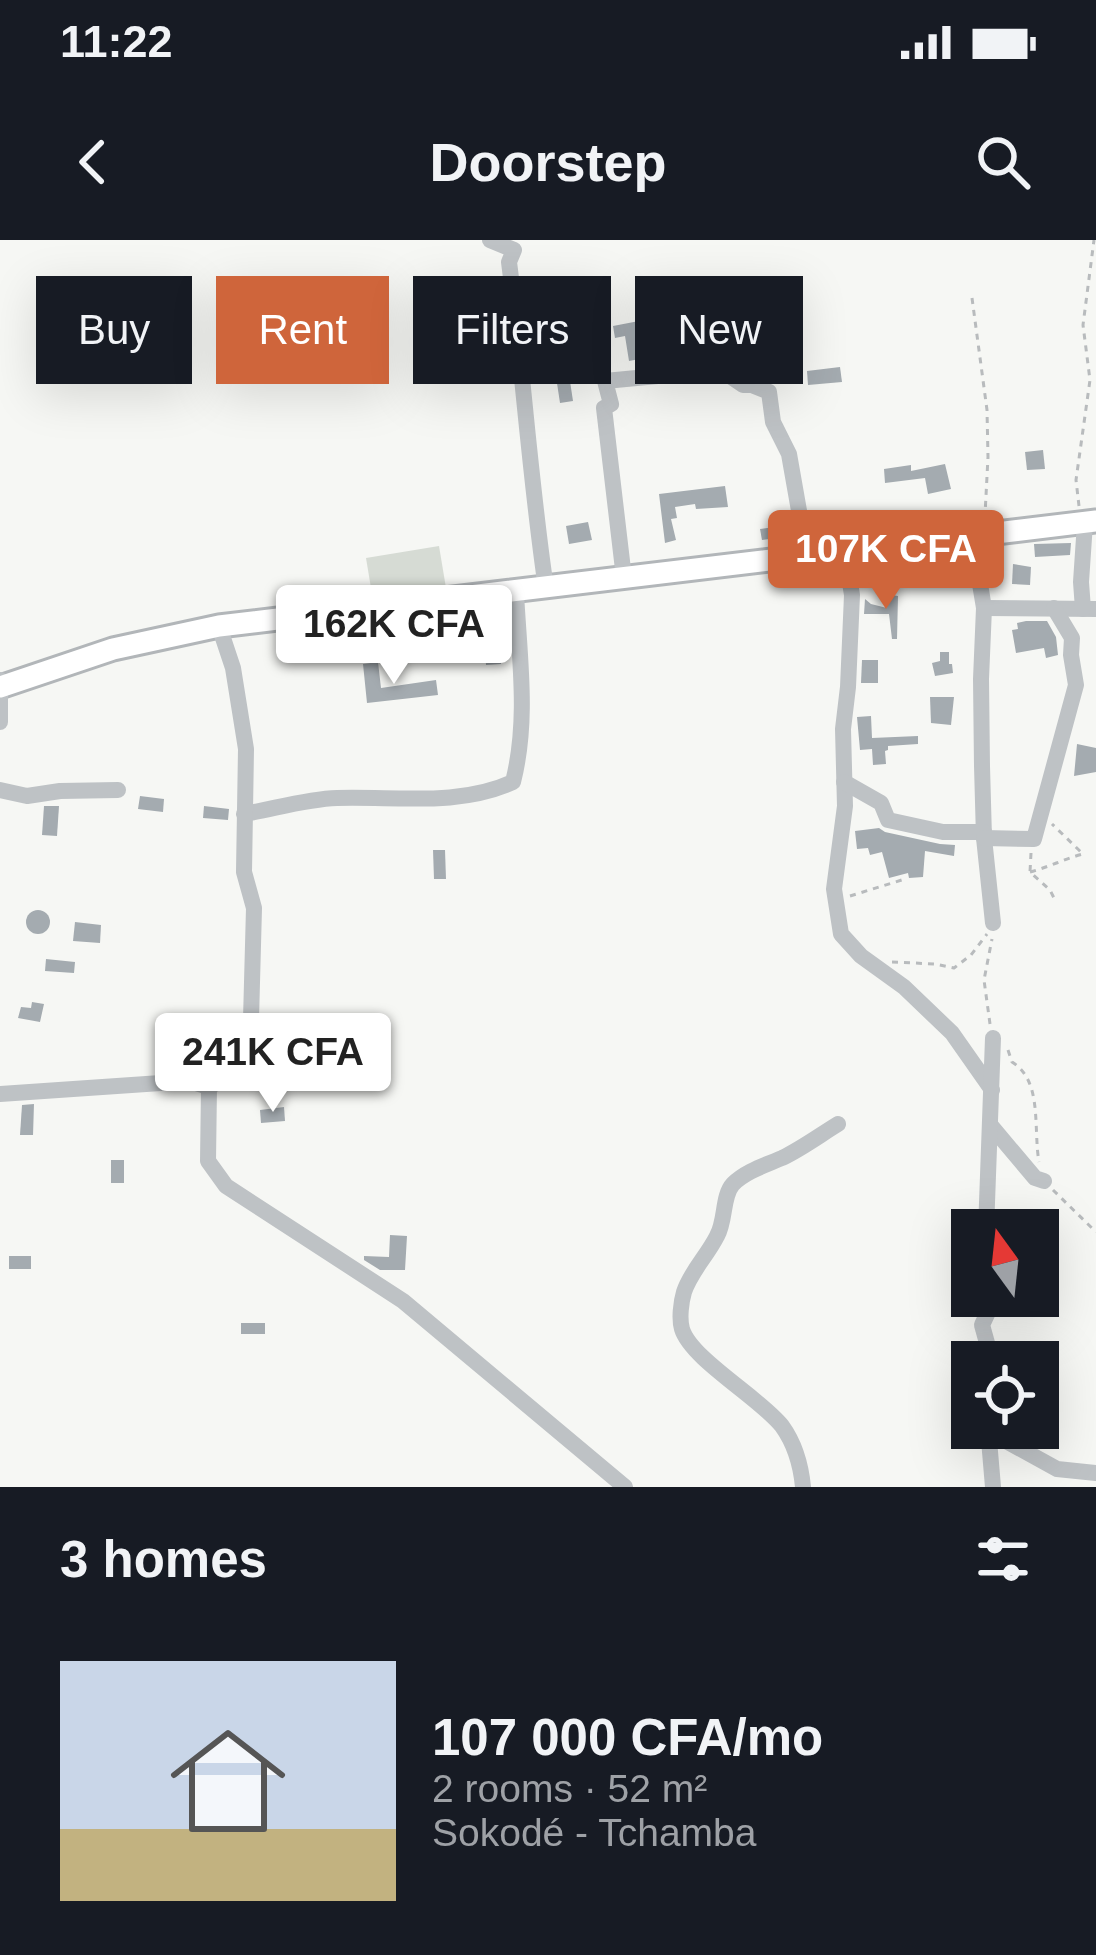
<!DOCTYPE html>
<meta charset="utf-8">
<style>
body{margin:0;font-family:Arial,sans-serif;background:#20242c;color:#f1f3f6;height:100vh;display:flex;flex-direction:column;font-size:45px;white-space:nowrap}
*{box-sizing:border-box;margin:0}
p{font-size:39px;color:#9ea1a6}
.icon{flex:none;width:66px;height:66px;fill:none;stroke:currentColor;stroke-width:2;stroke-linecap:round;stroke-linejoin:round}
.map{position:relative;height:1247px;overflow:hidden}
.sheet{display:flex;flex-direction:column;background:#171b24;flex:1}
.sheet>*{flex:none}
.hud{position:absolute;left:36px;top:36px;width:1026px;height:108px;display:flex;gap:24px}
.needle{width:78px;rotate:345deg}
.buttons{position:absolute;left:951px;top:969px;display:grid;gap:24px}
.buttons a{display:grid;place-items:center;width:108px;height:108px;border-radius:0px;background:#171b24;box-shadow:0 12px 48px #0002;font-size:60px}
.price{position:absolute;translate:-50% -102px;padding:0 27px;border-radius:12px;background:#fff;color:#222;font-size:39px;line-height:78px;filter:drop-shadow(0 3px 6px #0008)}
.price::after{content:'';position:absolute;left:50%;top:72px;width:36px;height:27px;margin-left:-18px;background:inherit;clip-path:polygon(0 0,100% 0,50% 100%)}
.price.active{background:#cf653b;color:#fff}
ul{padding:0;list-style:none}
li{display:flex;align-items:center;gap:36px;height:300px;padding:0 60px}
li span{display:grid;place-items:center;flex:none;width:336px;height:240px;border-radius:0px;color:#555}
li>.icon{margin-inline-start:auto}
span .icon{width:144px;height:144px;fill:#fffc;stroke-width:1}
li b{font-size:51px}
h2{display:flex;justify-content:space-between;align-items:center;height:144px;padding:0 60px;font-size:51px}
.chip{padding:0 42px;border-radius:0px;background:#171b24;box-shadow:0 12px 48px #0002;font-size:42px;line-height:108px}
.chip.active{background:#cf653b;color:#fff}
.status{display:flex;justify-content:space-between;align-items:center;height:84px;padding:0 60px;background:#171b24;direction:ltr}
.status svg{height:33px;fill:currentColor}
header{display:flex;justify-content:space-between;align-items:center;height:156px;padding:0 60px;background:#171b24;font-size:54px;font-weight:800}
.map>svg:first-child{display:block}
.green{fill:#d6dbd4}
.building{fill:#a4abb0}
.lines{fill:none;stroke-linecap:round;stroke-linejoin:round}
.major-casing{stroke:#b2b6b9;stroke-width:27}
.path{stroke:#b8bbbd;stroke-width:3;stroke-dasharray:6 6;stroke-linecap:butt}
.minor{stroke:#bec2c5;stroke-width:16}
.major{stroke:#fff;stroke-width:21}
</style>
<div class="status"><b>11:22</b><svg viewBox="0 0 49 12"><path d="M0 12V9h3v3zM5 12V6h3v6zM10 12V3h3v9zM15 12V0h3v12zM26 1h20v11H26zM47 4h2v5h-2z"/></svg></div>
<header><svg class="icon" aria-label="back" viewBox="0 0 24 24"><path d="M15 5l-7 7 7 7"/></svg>Doorstep<svg class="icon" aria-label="search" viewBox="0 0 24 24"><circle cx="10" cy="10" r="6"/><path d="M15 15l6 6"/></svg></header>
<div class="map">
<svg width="1096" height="1247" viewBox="0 0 1096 1247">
<rect width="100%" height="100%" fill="#f6f7f4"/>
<path class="green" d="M 439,306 L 446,348 L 373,360 L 366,318 Z"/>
<g class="building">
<path d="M 639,81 L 645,118 L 629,121 L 625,96 L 615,98 L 613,86 Z"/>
<path d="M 840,127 L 842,142 L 808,145 L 807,131 Z"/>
<path d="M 568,128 L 573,161 L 560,163 L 555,130 Z"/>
<path d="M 1043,210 L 1045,229 L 1027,230 L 1025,212 Z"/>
<path d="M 945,224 L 951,249 L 928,254 L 925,238 L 885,243 L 884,229 L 911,225 L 911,231 Z"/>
<path d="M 725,246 L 728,267 L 696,269 L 695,264 L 675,267 L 677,278 L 671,279 L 676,300 L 665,303 L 659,254 Z"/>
<path d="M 588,282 L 592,300 L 569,304 L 566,286 Z"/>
<path d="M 789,285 L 791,296 L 762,300 L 760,289 Z"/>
<path d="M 1071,303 L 1070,315 L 1035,317 L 1034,304 Z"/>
<path d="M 1013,324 L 1031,327 L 1030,345 L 1012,344 Z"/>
<path d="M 903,325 L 926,326 L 927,341 L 884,343 L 883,337 L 863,340 L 861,330 Z"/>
<path d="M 885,354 L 898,356 L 897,399 L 892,399 L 889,374 L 864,374 L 865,359 L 871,364 L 887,368 Z"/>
<path d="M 1026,381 L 1047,381 L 1056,397 L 1058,415 L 1046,418 L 1044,408 L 1016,413 L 1012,390 L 1018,389 L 1017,383 Z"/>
<path d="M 498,385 L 501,424 L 486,425 L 483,386 Z"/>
<path d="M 455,389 L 456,410 L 430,411 L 429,390 Z"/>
<path d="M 940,412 L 949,412 L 949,424 L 952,424 L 953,433 L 935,436 L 932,423 L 940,421 Z"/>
<path d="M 862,420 L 878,420 L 878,443 L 861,443 Z"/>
<path d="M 378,422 L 381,448 L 436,440 L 438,455 L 367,463 L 363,424 Z"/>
<path d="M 930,457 L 954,457 L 951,485 L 931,483 Z"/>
<path d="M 871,476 L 872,498 L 918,496 L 918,504 L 888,506 L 888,510 L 885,511 L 886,524 L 873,525 L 872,509 L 860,510 L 857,477 Z"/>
<path d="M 1077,504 L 1096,508 L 1096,532 L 1074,536 Z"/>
<path d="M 140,556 L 164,559 L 163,572 L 138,569 Z"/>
<path d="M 44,566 L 59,566 L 57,596 L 42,595 Z"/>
<path d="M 204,566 L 229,569 L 228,580 L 203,578 Z"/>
<path d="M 879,588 L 885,592 L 940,604 L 955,605 L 954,616 L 925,611 L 923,637 L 909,638 L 908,633 L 889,638 L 882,612 L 870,615 L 868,608 L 857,609 L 855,591 Z"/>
<path d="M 433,610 L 445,610 L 446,639 L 434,639 Z"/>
<circle cx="38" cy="682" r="12"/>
<path d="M 75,682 L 101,685 L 100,703 L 73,701 Z"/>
<path d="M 46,719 L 75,722 L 74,733 L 45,731 Z"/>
<path d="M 32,762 L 44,764 L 40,782 L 18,778 L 21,767 L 31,768 Z"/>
<path d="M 34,864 L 33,895 L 20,895 L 22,865 Z"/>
<path d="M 284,867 L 285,881 L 261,883 L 260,870 Z"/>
<rect x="111" y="920" width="13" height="23"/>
<path d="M 390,995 L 407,996 L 405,1030 L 380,1030 L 364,1020 L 364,1016 L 389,1017 Z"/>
<rect x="9" y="1016" width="22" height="13"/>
<rect x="241" y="1083" width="24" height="11"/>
</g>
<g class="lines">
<defs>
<path id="major" d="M 0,447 L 113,409 L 219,386 L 1096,281"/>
</defs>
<use href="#major" class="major-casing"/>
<g class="path">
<path d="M 972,58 L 987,170 L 988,217 L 985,275"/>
<path d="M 1079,266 L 1076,240 L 1090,140 L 1083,85 L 1094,0"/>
<path d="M 1031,613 L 1030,632 L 1050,650 L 1054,658"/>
<path d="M 1030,632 C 1049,627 1064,619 1083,614 L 1052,584"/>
<path d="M 850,656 L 905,639"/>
<path d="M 892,722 L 935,724 L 954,728 L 971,715 L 987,694"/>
<path d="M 990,784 L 984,740 L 992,699"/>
<path d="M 1008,810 L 1012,822 C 1043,841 1033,888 1039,922"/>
<path d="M 1053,950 L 1096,992"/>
</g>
<g class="minor">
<path d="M 490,0 L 514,10 L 509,22 C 523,131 530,240 546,348"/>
<path d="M 983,295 L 979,338 L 984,368 L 981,439 L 982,526 L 984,598 L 993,683"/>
<path d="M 845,312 L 852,355 L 848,447 L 843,489 L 845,566 L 834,649 L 841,694 L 861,716 L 904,747 L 952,793 L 992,850"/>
<path d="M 624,338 L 604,168 L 611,164 L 605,141 L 721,130 L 743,145 L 752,145 L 769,152 L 773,182 L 789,214 L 807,316"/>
<path d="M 984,368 L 1096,369"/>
<path d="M 1083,369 L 1081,342 L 1085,283"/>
<path d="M 0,440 L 0,482"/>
<path d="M 844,542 L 881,563 L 888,580 L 943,592 L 984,592"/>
<path d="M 0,550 L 27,556 L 60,551 L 118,550"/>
<path d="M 244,574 C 274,569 306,559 337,558 C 395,556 458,567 513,542 C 529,479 519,416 516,352"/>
<path d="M 984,598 L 1034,599 L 1076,445 L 1071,415 L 1072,398 L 1054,368"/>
<path d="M 209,847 L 208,921 L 226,946 L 403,1061 L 625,1247"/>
<path d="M 0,854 L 190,841 L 209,847 L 229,836 L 250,817 L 254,668 L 244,632 L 246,509 L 233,428 L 219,386"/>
<path d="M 992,887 L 1035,938 L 1044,941"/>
<path d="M 986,990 L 993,798"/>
<path d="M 984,1122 L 987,1103 L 982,1085 L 989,1070 L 987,1056"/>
<path d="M 988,1188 L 993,1247"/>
<path d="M 989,1188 L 997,1196 L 1057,1229 L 1096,1233"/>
<path d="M 803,1247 C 801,1226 795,1204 782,1186 C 760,1158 691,1119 682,1089 C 679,1079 681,1062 684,1052 C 691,1031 707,1016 717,996 C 726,980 722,956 733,944 C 746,931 766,925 782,918 C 801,909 820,895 838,884"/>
</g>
<use href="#major" class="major"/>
</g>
</svg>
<div class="buttons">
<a><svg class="needle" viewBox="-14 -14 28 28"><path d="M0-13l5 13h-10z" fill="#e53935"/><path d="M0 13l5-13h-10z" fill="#9ea1a6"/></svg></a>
<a><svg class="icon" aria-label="locate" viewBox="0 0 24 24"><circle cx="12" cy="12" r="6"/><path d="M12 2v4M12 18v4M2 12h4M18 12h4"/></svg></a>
</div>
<b class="price active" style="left:886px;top:372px">107K CFA</b>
<b class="price" style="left:394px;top:447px">162K CFA</b>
<b class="price" style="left:273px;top:875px">241K CFA</b>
<div class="hud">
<a class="chip">Buy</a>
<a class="chip active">Rent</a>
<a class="chip">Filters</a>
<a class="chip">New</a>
</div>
</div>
<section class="sheet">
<h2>3 homes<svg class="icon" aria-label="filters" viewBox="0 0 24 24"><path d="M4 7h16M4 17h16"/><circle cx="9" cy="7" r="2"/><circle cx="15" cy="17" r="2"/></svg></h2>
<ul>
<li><span style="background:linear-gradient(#c9d6e8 70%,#c2b280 0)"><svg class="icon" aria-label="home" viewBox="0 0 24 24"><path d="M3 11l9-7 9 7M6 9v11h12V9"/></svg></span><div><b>107 000 CFA/mo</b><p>2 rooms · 52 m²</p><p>Sokodé - Tchamba</p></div></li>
</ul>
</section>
